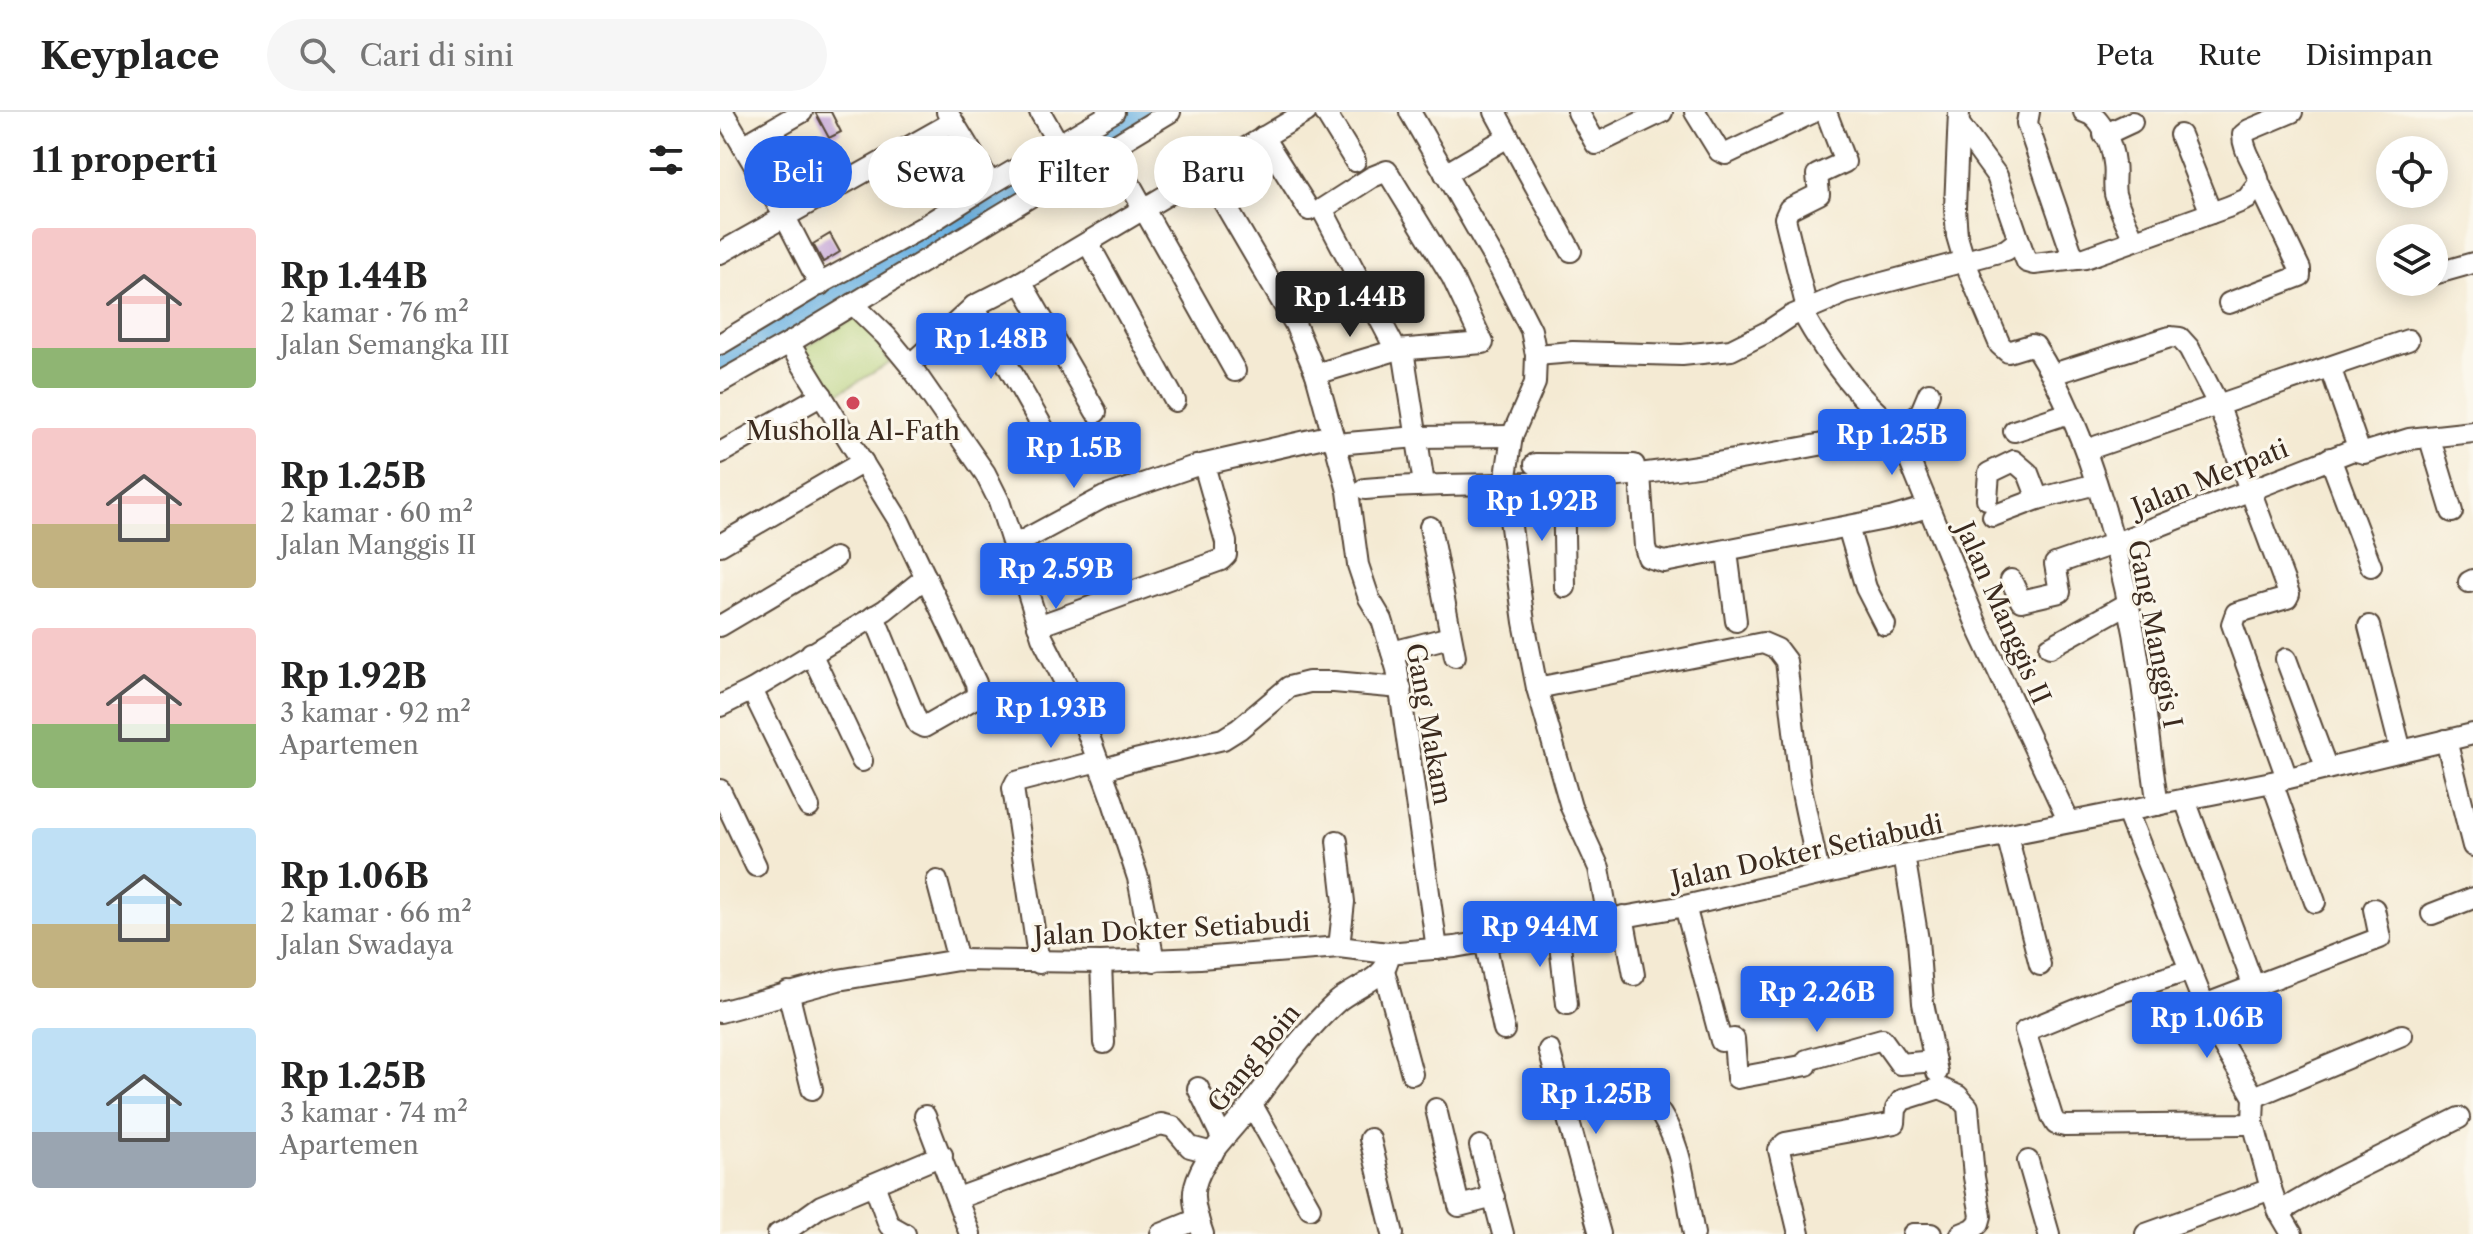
<!DOCTYPE html>
<html lang="id">
<meta charset="utf-8">
<style>
body{margin:0;font-family:"Libre Caslon Text",serif;background:#f6f6f6;color:#222;height:100vh;display:flex;flex-direction:column;font-size:30px;white-space:nowrap}
*{box-sizing:border-box;margin:0}
p{font-size:26px;color:#767676}
.icon{flex:none;width:44px;height:44px;fill:none;stroke:currentColor;stroke-width:2;stroke-linecap:round;stroke-linejoin:round}
.map{position:relative;flex:1;overflow:hidden}
.drawer{display:flex;flex-direction:column;background:#fff;width:720px}
.drawer>*{flex:none}
.hud{position:absolute;left:24px;top:24px;width:760px;height:72px;display:flex;gap:16px}
.fabs{position:absolute;left:1656px;top:24px;display:grid;gap:16px}
.fabs a{display:grid;place-items:center;width:72px;height:72px;border-radius:50%;background:#fff;box-shadow:0 4px 20px #0003;font-size:40px}
.price{position:absolute;translate:-50% -68px;padding:0 18px;border-radius:8px;background:#2563eb;color:#fff;font-size:26px;line-height:52px;filter:drop-shadow(0 2px 4px #0008)}
.price::after{content:'';position:absolute;left:50%;top:48px;width:24px;height:18px;margin-left:-12px;background:inherit;clip-path:polygon(0 0,100% 0,50% 100%)}
.price.selected{background:#222;color:#fff}
ul{padding:0;list-style:none}
li{display:flex;align-items:center;gap:24px;height:200px;padding:0 32px}
li span{display:grid;place-items:center;flex:none;width:224px;height:160px;border-radius:8px;color:#555}
li>.icon{margin-inline-start:auto}
span .icon{width:96px;height:96px;fill:#fffc;stroke-width:1}
li b{font-size:34px}
h2{display:flex;justify-content:space-between;align-items:center;height:96px;padding:0 32px;font-size:34px}
.tag{padding:0 28px;border-radius:36px;background:#fff;box-shadow:0 4px 20px #0003;font-size:28px;line-height:72px}
.tag.selected{background:#2563eb;color:#fff}
header{display:flex;align-items:center;gap:48px;box-sizing:border-box;height:112px;padding:0 40px;background:#fff;border-bottom:2px solid #e0e0e0}
header strong{font-size:38px}
nav{display:flex;gap:44px;margin-inline-start:auto;font-size:28px}
.search{width:560px;height:72px;background:#f6f6f6;display:flex;align-items:center;gap:20px;box-sizing:border-box;padding:0 28px;border-radius:44px;color:#767676;font-size:30px}
main{display:flex;flex:1;min-height:0}
.map>svg:first-child{display:block}
.green{fill:#b1ce74;stroke:#767c49;stroke-width:2}
.lines{fill:none;stroke-linecap:round;stroke-linejoin:round}
.river{stroke:#6cb2e3;stroke-width:32}
.building{fill:#c2a3d7}
.minor-casing{stroke:#574739;stroke-width:24}
.minor{stroke:#fff;stroke-width:20}
.poi-dot{fill:#d1495b;stroke:#fbf7ec;stroke-width:3}
.labels{text-anchor:middle;stroke-width:6;stroke-linejoin:round;paint-order:stroke}
.poi-label{font-size:26px;fill:#3b2a1e;stroke:#fbf7ec}
.street-label{font-size:26px;fill:#3b2a1e;stroke:#fbf7ec}
</style>
<header>
<strong>Keyplace</strong>
<div class="search"><svg class="icon" aria-label="search" viewBox="0 0 24 24"><circle cx="10" cy="10" r="6"/><path d="M15 15l6 6"/></svg>Cari di sini</div>
<nav><a>Peta</a><a>Rute</a><a>Disimpan</a></nav>
</header>
<main>
<section class="drawer">
<h2>11 properti<svg class="icon" aria-label="filters" viewBox="0 0 24 24"><path d="M4 7h16M4 17h16"/><circle cx="9" cy="7" r="2"/><circle cx="15" cy="17" r="2"/></svg></h2>
<ul>
<li><span style="background:linear-gradient(#f6c9c9 75%,#8fb573 0)"><svg class="icon" aria-label="home" viewBox="0 0 24 24"><path d="M3 11l9-7 9 7M6 9v11h12V9"/></svg></span><div><b>Rp 1.44B</b><p>2 kamar · 76 m²</p><p>Jalan Semangka III</p></div></li>
<li><span style="background:linear-gradient(#f6c9c9 60%,#c2b280 0)"><svg class="icon" aria-label="home" viewBox="0 0 24 24"><path d="M3 11l9-7 9 7M6 9v11h12V9"/></svg></span><div><b>Rp 1.25B</b><p>2 kamar · 60 m²</p><p>Jalan Manggis II</p></div></li>
<li><span style="background:linear-gradient(#f6c9c9 60%,#8fb573 0)"><svg class="icon" aria-label="home" viewBox="0 0 24 24"><path d="M3 11l9-7 9 7M6 9v11h12V9"/></svg></span><div><b>Rp 1.92B</b><p>3 kamar · 92 m²</p><p>Apartemen</p></div></li>
<li><span style="background:linear-gradient(#bfe0f5 60%,#c2b280 0)"><svg class="icon" aria-label="home" viewBox="0 0 24 24"><path d="M3 11l9-7 9 7M6 9v11h12V9"/></svg></span><div><b>Rp 1.06B</b><p>2 kamar · 66 m²</p><p>Jalan Swadaya</p></div></li>
<li><span style="background:linear-gradient(#bfe0f5 65%,#9aa5b1 0)"><svg class="icon" aria-label="home" viewBox="0 0 24 24"><path d="M3 11l9-7 9 7M6 9v11h12V9"/></svg></span><div><b>Rp 1.25B</b><p>3 kamar · 74 m²</p><p>Apartemen</p></div></li>
</ul>
</section>
<div class="map">
<svg width="1753" height="1122" viewBox="0 0 1753 1122">
<rect width="100%" height="100%" fill="#fbf7ec"/>
<filter id="ink" filterUnits="userSpaceOnUse"><feTurbulence type="fractalNoise" baseFrequency=".0125" numOctaves="2"/><feDisplacementMap in="SourceGraphic" scale="16" xChannelSelector="R" yChannelSelector="G"/><feConvolveMatrix kernelMatrix="1 2 1 2 8 2 1 2 1" color-interpolation-filters="sRGB"/></filter>
<filter id="wash" filterUnits="userSpaceOnUse"><feTurbulence type="fractalNoise" baseFrequency=".006" numOctaves="4" result="noise"/><feDisplacementMap in="SourceGraphic" scale="32" xChannelSelector="R" yChannelSelector="G"/><feGaussianBlur stdDeviation="1.8" result="paint"/><feColorMatrix in="noise" values="0 0 0 0 0 0 0 0 0 0 0 0 0 0 0 0 0 1.4 0 .05"/><feComposite in="paint" operator="in"/></filter>
<g filter="url(#wash)">
<rect width="100%" height="100%" fill="#f4ead3"/>
<path class="green" d="M 142,202 L 170,251 L 108,287 L 79,239 Z"/>
<g class="lines">
<path class="river" d="M 0,244 L 122,179 L 416,0"/>
</g>
<g id="blocks">
<g class="building">
<path d="M 95,0 L 111,0 L 121,20 L 109,26 Z"/>
<path d="M 68,23 L 79,42 L 63,51 L 65,55 L 55,62 L 41,39 Z"/>
<path d="M 110,122 L 120,140 L 103,150 L 93,132 Z"/>
</g>
</g>
</g>
<g filter="url(#ink)">
<use href="#blocks" fill-opacity="0" stroke="#574739" stroke-width="2"/>
<g class="lines">
<defs>
<g id="minor">
<path d="M 3,0 L 65,105 L 100,173"/>
<path d="M 227,0 L 271,72"/>
<path d="M 320,0 L 339,33"/>
<path d="M 605,0 L 635,49"/>
<path d="M 690,0 L 780,157 L 811,218 L 816,243 L 815,271 L 792,324 L 785,371 L 804,510 L 817,576 L 851,695 L 879,756 L 888,807"/>
<path d="M 775,0 L 851,139"/>
<path d="M 858,0 L 876,32 L 942,0"/>
<path d="M 975,0 L 999,39 L 1006,42 L 1094,0"/>
<path d="M 1239,0 L 1235,96 L 1237,124 L 1244,148 L 1280,233 L 1288,240 L 1311,233 L 1315,234 C 1371,322 1407,462 1421,565 C 1427,608 1431,651 1438,693"/>
<path d="M 1309,0 L 1307,11 L 1351,139 L 1357,147"/>
<path d="M 1364,0 C 1382,4 1392,33 1394,51 C 1396,61 1393,71 1395,82 C 1399,98 1408,113 1414,128"/>
<path d="M 1239,12 L 1277,64 L 1304,143 L 1307,150 L 1314,152 L 1365,146 L 1508,95 L 1527,87 L 1539,71"/>
<path d="M 1384,23 L 1412,10"/>
<path d="M 1460,23 L 1491,101"/>
<path d="M 543,25 L 589,98"/>
<path d="M 23,34 L 82,0"/>
<path d="M 389,35 L 515,259"/>
<path d="M 486,60 L 575,212 L 596,262 L 628,379 L 638,453 L 649,486 L 662,508 L 677,557 L 717,837"/>
<path d="M 725,62 L 788,25"/>
<path d="M 368,131 L 455,289"/>
<path d="M 0,141 L 233,10"/>
<path d="M 1714,162 L 1753,151"/>
<path d="M 301,170 L 376,300"/>
<path d="M 1509,191 L 1580,164 L 1580,157 L 1539,71 C 1537,53 1523,41 1523,23 L 1529,18 L 1572,0"/>
<path d="M 133,192 L 166,224 L 190,253 L 265,361 L 279,389 L 322,525 L 360,600 L 393,690 L 418,766 L 434,849"/>
<path d="M 254,194 L 327,323"/>
<path d="M 1087,197 L 1065,106 L 1069,97 L 1099,82 L 1097,63 L 1125,50 L 1106,0"/>
<path d="M 1082,200 C 1106,243 1138,287 1177,318 L 1259,518 L 1349,710"/>
<path d="M 69,231 L 179,409 L 256,571 L 257,579 L 255,586 L 204,615 L 198,612 L 154,504"/>
<path d="M 0,232 L 105,169 L 203,115 L 271,72 L 394,0"/>
<path d="M 683,238 L 704,372"/>
<path d="M 816,243 L 853,240 L 962,243 L 1011,238 L 1047,220 L 1071,204 L 1125,181 L 1286,138 L 1299,128"/>
<path d="M 190,253 L 254,194 L 301,170 L 586,0"/>
<path d="M 1610,255 L 1639,338"/>
<path d="M 596,262 L 676,238 L 763,231 L 732,165 L 667,59 L 652,65 L 602,97 L 676,238"/>
<path d="M 1333,262 L 1450,225 L 1460,226 L 1469,236 L 1498,292 L 1569,482 L 1567,486 L 1516,501 L 1512,512 L 1567,666"/>
<path d="M 0,270 L 69,231 L 450,0"/>
<path d="M 1294,319 L 1349,301"/>
<path d="M 1710,327 L 1732,400"/>
<path d="M 616,332 L 697,325 L 792,324"/>
<path d="M 1366,338 L 1688,228"/>
<path d="M 0,341 L 102,283"/>
<path d="M 1610,346 L 1651,454"/>
<path d="M 815,352 L 914,353"/>
<path d="M 920,362 L 925,435 L 928,445 L 944,450 L 1170,406 L 1208,395"/>
<path d="M 843,370 L 845,475"/>
<path d="M 645,377 C 712,371 779,374 846,369 C 957,361 1068,339 1177,318 L 1201,300 L 1209,281"/>
<path d="M 1267,387 L 1269,361 L 1294,349 L 1308,361 L 1318,387 L 1376,372"/>
<path d="M 1273,404 L 1318,387"/>
<path d="M 710,415 L 735,544"/>
<path d="M 1128,415 L 1146,476 L 1165,513"/>
<path d="M 0,433 L 143,350"/>
<path d="M 293,434 L 384,385 L 472,355 L 613,323"/>
<path d="M 1007,440 L 1016,509"/>
<path d="M 1291,468 L 1301,489 L 1340,480 L 1335,452 L 1393,432 L 1633,338 L 1644,341 L 1689,327 L 1753,320"/>
<path d="M 1749,470 L 1753,468"/>
<path d="M 0,514 L 115,446"/>
<path d="M 318,514 L 501,448 L 506,443 L 506,430 L 484,353"/>
<path d="M 1649,514 L 1681,639"/>
<path d="M 1330,535 L 1407,492"/>
<path d="M 672,540 L 730,525"/>
<path d="M 91,541 L 142,649"/>
<path d="M 1566,547 L 1607,657"/>
<path d="M 817,576 L 1043,531 L 1057,537 L 1066,549 L 1080,671 L 1099,762"/>
<path d="M 32,578 L 89,695"/>
<path d="M 0,594 L 32,578 L 165,498 L 206,465"/>
<path d="M 1726,628 L 1753,734"/>
<path d="M 381,658 L 411,649 L 503,627 L 519,617 L 569,575 L 589,570 L 614,570 L 681,576"/>
<path d="M 1552,670 L 1595,790"/>
<path d="M 0,678 L 36,754"/>
<path d="M 1465,688 L 1533,872"/>
<path d="M 1407,700 L 1495,920 L 1534,985 L 1533,1010 L 1551,1077 L 1559,1100 L 1572,1122"/>
<path d="M 1287,723 L 1320,853"/>
<path d="M 617,729 L 624,790 L 619,835"/>
<path d="M 1184,743 L 1198,828 L 1203,891 L 1217,960"/>
<path d="M 217,769 L 238,848"/>
<path d="M 965,794 L 1001,929 L 1014,927 L 1017,966 L 1087,953 L 1087,948 L 1162,927 L 1180,952 L 1215,949"/>
<path d="M 1712,802 L 1753,786"/>
<path d="M 903,804 L 914,863"/>
<path d="M 838,816 L 847,892"/>
<path d="M 765,829 L 784,918"/>
<path d="M 381,850 L 384,931"/>
<path d="M 319,851 L 293,676 L 296,670 L 378,649"/>
<path d="M 664,858 L 692,962"/>
<path d="M 1470,858 L 1395,882 L 1305,919 L 1332,1005 L 1336,1012 L 1345,1014 L 1525,1012 L 1533,1010"/>
<path d="M 68,880 L 92,977"/>
<path d="M 1484,893 L 1660,826 L 1654,797"/>
<path d="M 0,900 L 118,868 L 238,848 L 381,850 L 480,846 L 619,835 L 668,841 L 735,835 L 965,794 L 1184,743 L 1552,670 L 1753,622"/>
<path d="M 829,938 L 880,1122"/>
<path d="M 478,976 L 502,1026"/>
<path d="M 1220,976 L 1238,984 L 1248,995 L 1254,1065 L 1261,1104 L 1259,1111 L 1253,1117 L 1241,1122"/>
<path d="M 1534,985 L 1682,923"/>
<path d="M 532,993 L 590,1096"/>
<path d="M 934,993 C 963,1028 965,1078 974,1122"/>
<path d="M 716,997 L 739,1094 L 774,1085"/>
<path d="M 205,1004 L 250,1122"/>
<path d="M 650,1027 L 673,1122"/>
<path d="M 760,1034 L 783,1122"/>
<path d="M 1308,1049 L 1329,1122"/>
<path d="M 154,1072 L 169,1113 L 185,1122"/>
<path d="M 238,1086 L 441,1012 L 453,1015 L 470,1035 L 493,1041"/>
<path d="M 1559,1100 L 1618,1066 L 1739,1006"/>
<path d="M 58,1122 L 69,1117 L 101,1094 L 222,1043"/>
<path d="M 441,1122 L 478,1107"/>
<path d="M 483,1122 C 478,1108 471,1088 475,1074 C 483,1042 513,1019 531,993 C 559,956 583,920 618,889 C 633,876 672,864 668,841"/>
<path d="M 1079,1122 L 1059,1038 L 1065,1031 L 1175,1011 L 1176,997 L 1182,988 L 1220,976"/>
<path d="M 1193,1122 L 1211,1122"/>
<path d="M 1426,1122 L 1551,1077"/>
</g>
</defs>
<use href="#minor" class="minor-casing"/>
<use href="#minor" class="minor"/>
</g>
</g>
<circle class="poi-dot" cx="133" cy="291" r="8"/>
<g class="labels">
<g class="poi-label">
<text x="133" y="328">Musholla Al-Fath</text>
</g>
<g class="street-label">
<text transform="translate(1490 366) rotate(-22)" y="9">Jalan Merpati</text>
<text transform="translate(1283 501) rotate(66)" y="9">Jalan Manggis II</text>
<text transform="translate(1435 522) rotate(79)" y="9">Gang Manggis I</text>
<text transform="translate(709 612) rotate(80)" y="9">Gang Makam</text>
<text transform="translate(1087 740) rotate(-12)" y="9">Jalan Dokter Setiabudi</text>
<text transform="translate(452 817) rotate(-3)" y="9">Jalan Dokter Setiabudi</text>
<text transform="translate(534 946) rotate(-51)" y="9">Gang Boin</text>
</g>
</g>
</svg>
<div class="fabs">
<a><svg class="icon" aria-label="locate" viewBox="0 0 24 24"><circle cx="12" cy="12" r="6"/><path d="M12 2v4M12 18v4M2 12h4M18 12h4"/></svg></a>
<a><svg class="icon" aria-label="layers" viewBox="0 0 24 24"><path d="M12 4l9 5-9 5-9-5zM3 14l9 5 9-5"/></svg></a>
</div>
<b class="price selected" style="left:630px;top:227px">Rp 1.44B</b>
<b class="price" style="left:271px;top:269px">Rp 1.48B</b>
<b class="price" style="left:1172px;top:365px">Rp 1.25B</b>
<b class="price" style="left:354px;top:378px">Rp 1.5B</b>
<b class="price" style="left:822px;top:431px">Rp 1.92B</b>
<b class="price" style="left:336px;top:499px">Rp 2.59B</b>
<b class="price" style="left:331px;top:638px">Rp 1.93B</b>
<b class="price" style="left:820px;top:857px">Rp 944M</b>
<b class="price" style="left:1097px;top:922px">Rp 2.26B</b>
<b class="price" style="left:1487px;top:948px">Rp 1.06B</b>
<b class="price" style="left:876px;top:1024px">Rp 1.25B</b>
<div class="hud">
<a class="tag selected">Beli</a>
<a class="tag">Sewa</a>
<a class="tag">Filter</a>
<a class="tag">Baru</a>
</div>
</div>
</main>
